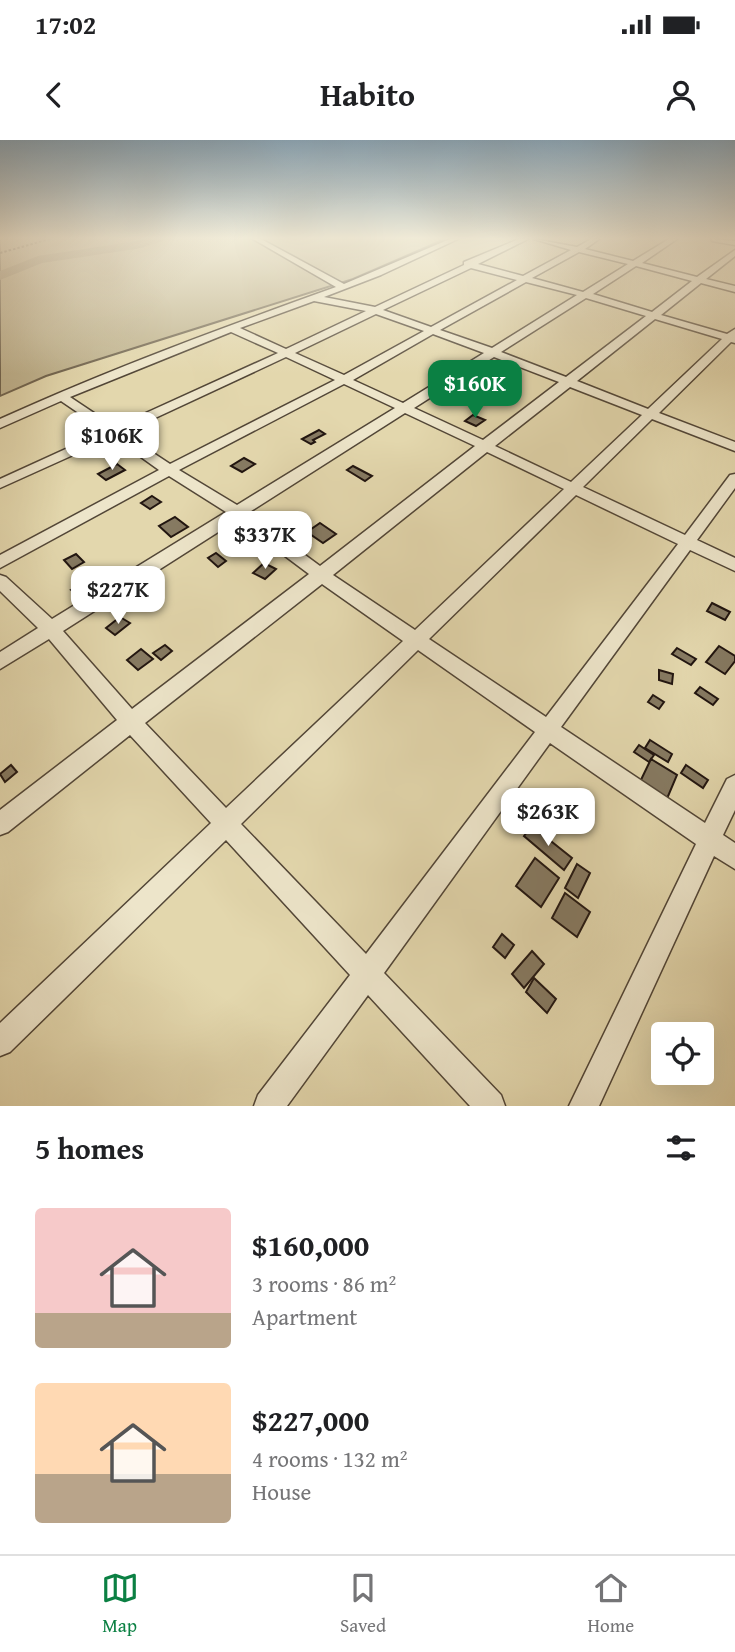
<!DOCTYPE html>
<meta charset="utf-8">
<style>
body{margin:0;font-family:"Gentium Book Plus",serif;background:#f6f6f6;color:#202124;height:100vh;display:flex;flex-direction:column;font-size:26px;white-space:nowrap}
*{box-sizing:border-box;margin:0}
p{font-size:23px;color:#757577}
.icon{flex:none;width:38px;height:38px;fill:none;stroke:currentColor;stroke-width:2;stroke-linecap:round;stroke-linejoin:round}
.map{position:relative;height:966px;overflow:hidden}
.panel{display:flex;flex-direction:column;background:#fff;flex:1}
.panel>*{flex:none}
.tools{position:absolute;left:651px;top:882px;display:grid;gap:14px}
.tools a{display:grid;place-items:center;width:63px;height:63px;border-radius:7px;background:#fff;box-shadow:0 7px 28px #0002;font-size:35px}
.price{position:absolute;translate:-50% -60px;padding:0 16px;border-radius:14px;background:#fff;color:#222;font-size:23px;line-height:46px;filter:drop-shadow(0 2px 4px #0008)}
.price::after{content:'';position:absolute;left:50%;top:42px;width:21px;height:16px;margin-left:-10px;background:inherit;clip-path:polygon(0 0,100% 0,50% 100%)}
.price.active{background:#0b8043;color:#fff}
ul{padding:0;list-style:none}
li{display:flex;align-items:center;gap:21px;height:175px;padding:0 35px}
li span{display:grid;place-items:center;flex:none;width:196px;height:140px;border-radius:7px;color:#555}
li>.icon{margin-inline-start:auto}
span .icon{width:84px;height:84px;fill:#fffc;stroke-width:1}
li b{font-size:30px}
h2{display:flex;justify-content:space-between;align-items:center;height:84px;padding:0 35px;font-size:30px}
.status{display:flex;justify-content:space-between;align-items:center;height:49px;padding:0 35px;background:#fff;direction:ltr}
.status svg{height:19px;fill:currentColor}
header{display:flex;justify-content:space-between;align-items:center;height:91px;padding:0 35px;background:#fff;font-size:32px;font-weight:700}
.menu{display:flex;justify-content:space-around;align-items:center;height:98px;border-top:2px solid #e0e0e0;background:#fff;font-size:19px;color:#757577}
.menu a{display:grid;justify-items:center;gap:4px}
.menu .active{color:#0b8043}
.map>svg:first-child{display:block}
.green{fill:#c2b692;stroke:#726651;stroke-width:2}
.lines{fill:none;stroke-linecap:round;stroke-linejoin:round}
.river{fill:#a19578;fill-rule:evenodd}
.building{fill:#867a62;stroke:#211510;stroke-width:2}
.minor-casing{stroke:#524637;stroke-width:3}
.path{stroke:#211510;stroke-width:2;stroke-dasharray:2.5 2;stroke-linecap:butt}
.minor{fill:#ede5ca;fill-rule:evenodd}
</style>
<div class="status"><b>17:02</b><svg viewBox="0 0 49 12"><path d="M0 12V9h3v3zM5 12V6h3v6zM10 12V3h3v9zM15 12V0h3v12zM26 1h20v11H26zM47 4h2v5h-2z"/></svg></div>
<header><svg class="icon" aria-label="back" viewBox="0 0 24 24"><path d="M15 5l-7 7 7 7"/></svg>Habito<svg class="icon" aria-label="person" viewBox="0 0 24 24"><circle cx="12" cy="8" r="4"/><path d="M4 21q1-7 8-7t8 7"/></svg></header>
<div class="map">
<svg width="735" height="966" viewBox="0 0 735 966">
<rect width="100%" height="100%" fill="#e3d7ad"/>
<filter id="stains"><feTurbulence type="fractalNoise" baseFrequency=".00286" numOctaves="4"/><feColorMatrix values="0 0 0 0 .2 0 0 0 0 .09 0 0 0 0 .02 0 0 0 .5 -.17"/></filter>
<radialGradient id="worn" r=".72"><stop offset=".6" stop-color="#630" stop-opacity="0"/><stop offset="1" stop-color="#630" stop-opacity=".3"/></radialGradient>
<path class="green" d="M 0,99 L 445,99 L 353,139 L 46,236 L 0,256 Z"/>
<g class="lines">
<path class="river" d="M 150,99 L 168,99 L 142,108 L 42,123 L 0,140 L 0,131 L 38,116 Z"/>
</g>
<g class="building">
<path d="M 473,275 L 485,280 L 476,286 L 465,281 Z"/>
<path d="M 319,290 L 325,294 L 313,300 L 315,302 L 311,304 L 302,299 Z"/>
<path d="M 244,318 L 255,324 L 242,332 L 231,326 Z"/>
<path d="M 117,324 L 125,330 L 106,340 L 98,334 Z"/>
<path d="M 353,326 L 372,336 L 365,341 L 347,330 Z"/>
<path d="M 152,356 L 161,362 L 150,369 L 141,363 Z"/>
<path d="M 175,377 L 188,387 L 171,397 L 159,386 Z"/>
<path d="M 320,383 L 336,394 L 323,403 L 307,392 Z"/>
<path d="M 237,394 L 246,402 L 237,408 L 227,400 Z"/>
<path d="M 298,398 L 310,405 L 304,410 L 291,403 Z"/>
<path d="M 216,413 L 226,421 L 218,427 L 208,418 Z"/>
<path d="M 76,414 L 84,422 L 72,429 L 64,420 Z"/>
<path d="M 264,423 L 276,429 L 265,439 L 253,433 Z"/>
<path d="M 86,441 L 92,446 L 77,455 L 71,450 Z"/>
<path d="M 712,463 L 730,472 L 725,480 L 707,471 Z"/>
<path d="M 120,477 L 130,483 L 115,495 L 106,488 Z"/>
<path d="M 165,505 L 172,511 L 161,520 L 153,513 Z"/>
<path d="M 719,506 L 735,516 L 735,521 L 725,534 L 706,522 Z"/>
<path d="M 677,508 L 696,519 L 691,525 L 672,514 Z"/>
<path d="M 141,509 L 153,519 L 138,530 L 127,520 Z"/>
<path d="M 659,530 L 673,534 L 672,544 L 659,540 Z"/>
<path d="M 700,547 L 718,559 L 713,565 L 695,553 Z"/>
<path d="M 653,555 L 664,562 L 659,569 L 648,562 Z"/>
<path d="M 650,600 L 672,614 L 668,622 L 645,608 Z"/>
<path d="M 639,605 L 654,615 L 649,622 L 634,612 Z"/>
<path d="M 651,619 L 677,635 L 666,661 L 639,644 Z"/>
<path d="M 11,625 L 17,632 L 5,642 L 0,634 Z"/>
<path d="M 686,625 L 708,640 L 703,648 L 681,633 Z"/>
<path d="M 532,686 L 572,718 L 564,730 L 524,696 Z"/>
<path d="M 535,718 L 559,738 L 541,767 L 516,746 Z"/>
<path d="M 577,724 L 590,733 L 578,758 L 565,748 Z"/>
<path d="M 565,753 L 590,772 L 577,797 L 552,778 Z"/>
<path d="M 502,794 L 514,805 L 505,818 L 493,807 Z"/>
<path d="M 532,811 L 544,824 L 524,848 L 512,834 Z"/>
<path d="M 534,838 L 556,859 L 547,873 L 526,852 Z"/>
</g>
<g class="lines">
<defs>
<g id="minor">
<path d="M 253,99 L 261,99 L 344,144 L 450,99 L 458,99 L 381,135 L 324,157 L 375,167 L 464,125 L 464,122 L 519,99 L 528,99 L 478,124 L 523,136 L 571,110 L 534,99 L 577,107 L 591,99 L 599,99 L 585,109 L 633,121 L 669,99 L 677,99 L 642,123 L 697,137 L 735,110 L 735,116 L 706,139 L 735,146 L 735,152 L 701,143 L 661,175 L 727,194 L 735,189 L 735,203 L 731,202 L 659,273 L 735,302 L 735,311 L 652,279 L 583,347 L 685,395 L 730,335 L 735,334 L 735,348 L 697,400 L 735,418 L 735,431 L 690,410 L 561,587 L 705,683 L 727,639 L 735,635 L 735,670 L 723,695 L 735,703 L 735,729 L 714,716 L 599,966 L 569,966 L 696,704 L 550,603 L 384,833 L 501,955 L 505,966 L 470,966 L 368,855 L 287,966 L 254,966 L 258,955 L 350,835 L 226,700 L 10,912 L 0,916 L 0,883 L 211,683 L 130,595 L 8,692 L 0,695 L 0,670 L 117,580 L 49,499 L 0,529 L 0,512 L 38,488 L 0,451 L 0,435 L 6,437 L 52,479 L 226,372 L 169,336 L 0,428 L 0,415 L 159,330 L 113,297 L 0,348 L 0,339 L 105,291 L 61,261 L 0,288 L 0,279 C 110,229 222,188 336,147 ZM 579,112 L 628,124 L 583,152 L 532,138 ZM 636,126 L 692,141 L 652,172 L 593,154 ZM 471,128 L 517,140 L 431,187 L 383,170 ZM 526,142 L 577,155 L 492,208 L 440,190 ZM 586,158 L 646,176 L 566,237 L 501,212 ZM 314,161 L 366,171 L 286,209 L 240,188 ZM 376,174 L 424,191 L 344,235 L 295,213 ZM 655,179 L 722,199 L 648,269 L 577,241 ZM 231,192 L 278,213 L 115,287 L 70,257 ZM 433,194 L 484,213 L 403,263 L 353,240 ZM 286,217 L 335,240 L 170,324 L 123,293 ZM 494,217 L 559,242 L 483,300 L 414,268 ZM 344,244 L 395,268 L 237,365 L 179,330 ZM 570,247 L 642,275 L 571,342 L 495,306 ZM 405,273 L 475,306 L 320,426 L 248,373 ZM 487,312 L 564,349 L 415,490 L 333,435 ZM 576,355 L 678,404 L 546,577 L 429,499 ZM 237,380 L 309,434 L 132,569 L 63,491 ZM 322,444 L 403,501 L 226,668 L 145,583 ZM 418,510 L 535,592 L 366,814 L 241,684 Z"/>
<path d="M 711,99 L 735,101 L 735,105 L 712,101 Z"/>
</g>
</defs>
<use href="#minor" class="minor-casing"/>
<path class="path" d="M 0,113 L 50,99"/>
<use href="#minor" class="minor"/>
</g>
<linearGradient id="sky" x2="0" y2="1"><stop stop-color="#8ba8bb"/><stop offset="0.42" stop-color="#f2edda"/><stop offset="1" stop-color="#f2edda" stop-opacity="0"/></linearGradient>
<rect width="735" height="234" fill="url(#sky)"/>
<rect width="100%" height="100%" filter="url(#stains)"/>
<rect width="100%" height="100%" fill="url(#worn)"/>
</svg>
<div class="tools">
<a><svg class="icon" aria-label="locate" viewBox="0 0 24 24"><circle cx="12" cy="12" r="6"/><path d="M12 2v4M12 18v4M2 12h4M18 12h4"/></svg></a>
</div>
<b class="price active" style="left:475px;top:280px">$160K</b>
<b class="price" style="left:112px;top:332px">$106K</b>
<b class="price" style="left:265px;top:431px">$337K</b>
<b class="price" style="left:118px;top:486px">$227K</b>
<b class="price" style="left:548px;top:708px">$263K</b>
</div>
<section class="panel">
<h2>5 homes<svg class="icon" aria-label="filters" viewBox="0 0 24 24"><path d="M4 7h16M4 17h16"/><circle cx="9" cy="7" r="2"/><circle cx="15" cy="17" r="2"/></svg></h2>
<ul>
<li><span style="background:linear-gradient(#f6c9c9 75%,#b9a48a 0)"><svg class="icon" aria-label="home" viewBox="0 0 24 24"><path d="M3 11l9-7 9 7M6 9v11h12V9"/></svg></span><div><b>$160,000</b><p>3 rooms · 86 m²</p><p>Apartment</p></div></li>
<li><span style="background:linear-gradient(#ffd9b3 65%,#b9a48a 0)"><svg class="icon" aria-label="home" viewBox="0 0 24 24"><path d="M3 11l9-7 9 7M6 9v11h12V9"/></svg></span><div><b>$227,000</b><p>4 rooms · 132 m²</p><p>House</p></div></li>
</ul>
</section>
<nav class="menu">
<a class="active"><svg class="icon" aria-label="map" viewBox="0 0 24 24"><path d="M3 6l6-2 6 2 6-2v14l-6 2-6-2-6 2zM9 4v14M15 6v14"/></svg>Map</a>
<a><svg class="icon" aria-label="saved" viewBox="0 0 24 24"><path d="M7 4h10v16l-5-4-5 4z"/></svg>Saved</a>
<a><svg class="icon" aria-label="home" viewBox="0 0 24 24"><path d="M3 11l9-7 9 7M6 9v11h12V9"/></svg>Home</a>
</nav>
